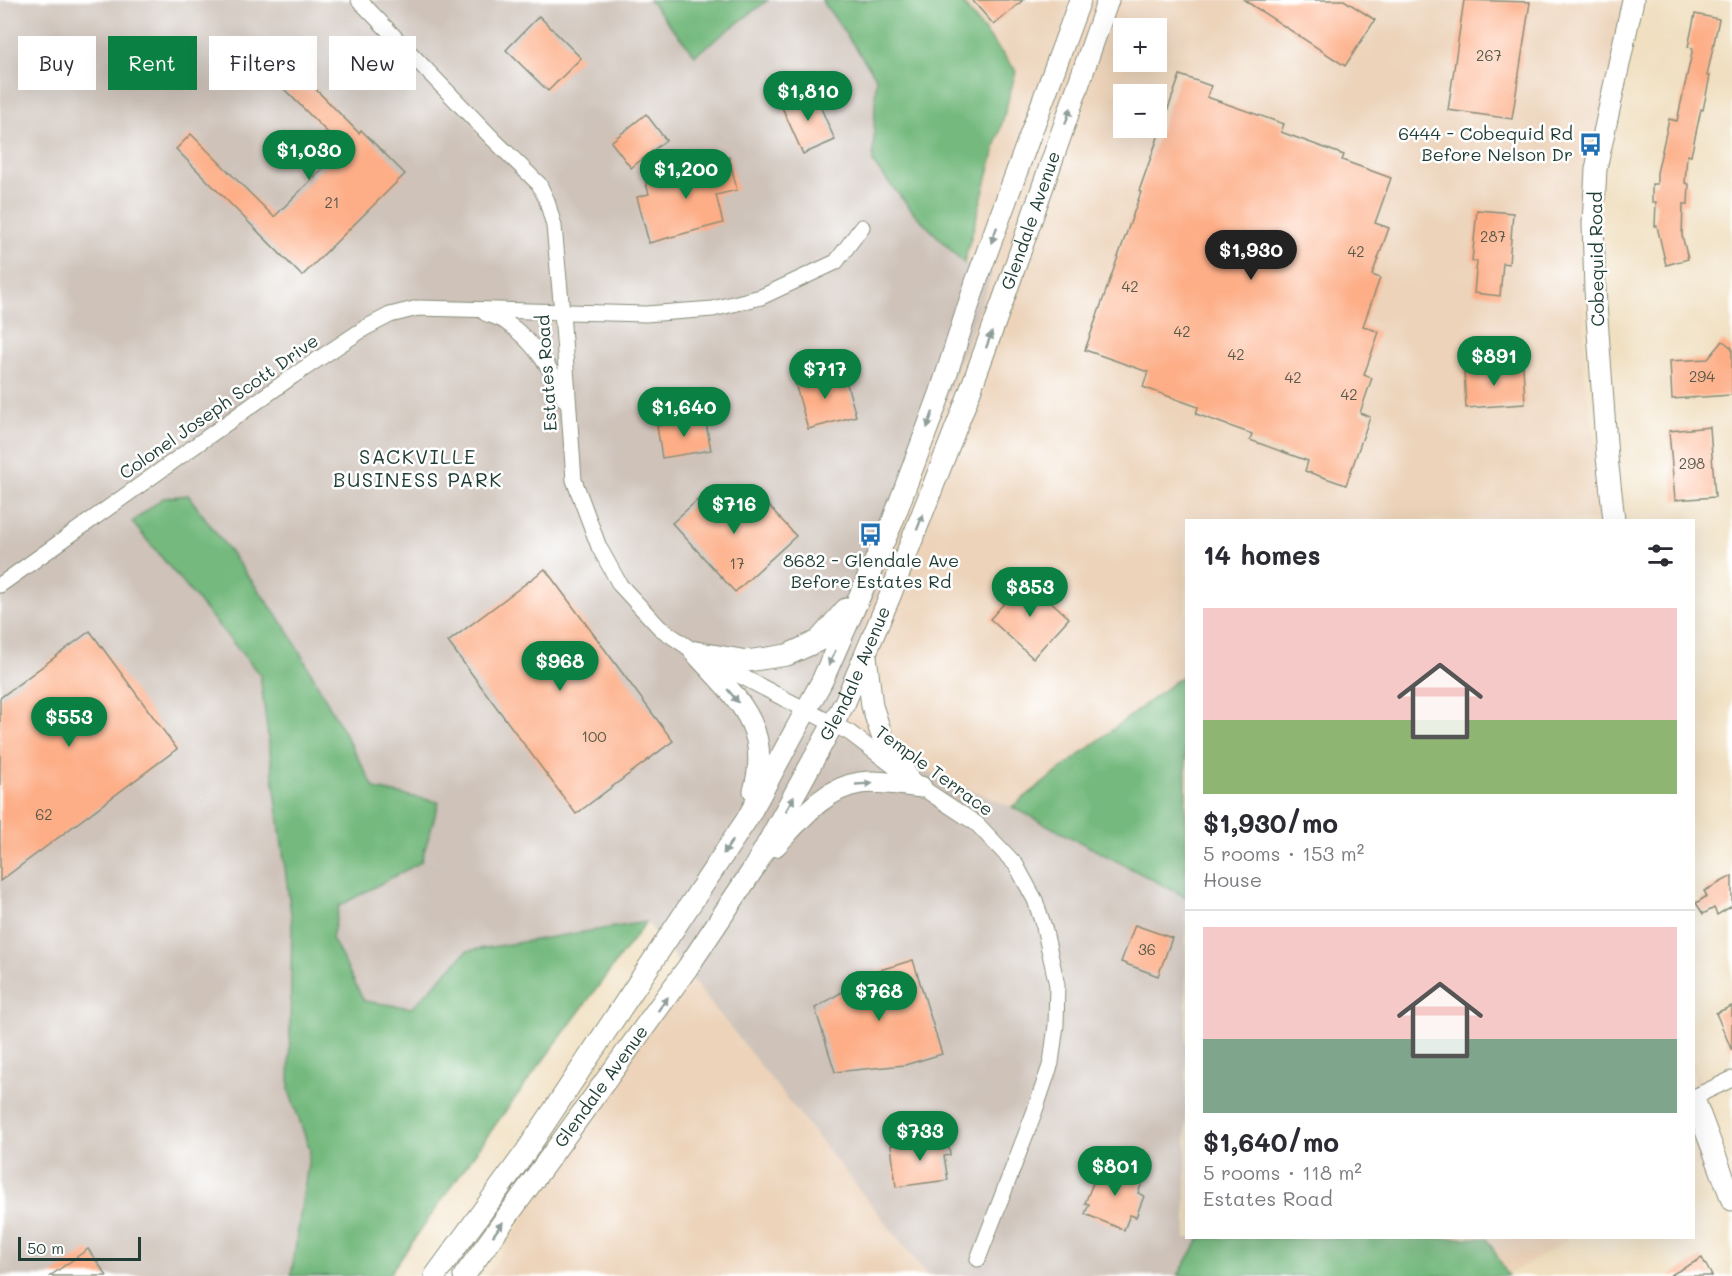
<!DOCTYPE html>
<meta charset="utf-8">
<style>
body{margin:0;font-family:Mali,sans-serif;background:#f2f2f3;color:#2b2b33;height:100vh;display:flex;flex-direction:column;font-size:22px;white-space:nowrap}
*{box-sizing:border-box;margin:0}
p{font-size:20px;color:#7c7c81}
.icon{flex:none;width:33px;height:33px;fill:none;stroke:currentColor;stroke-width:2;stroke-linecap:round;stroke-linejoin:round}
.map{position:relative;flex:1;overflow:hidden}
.details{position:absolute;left:1185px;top:519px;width:510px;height:720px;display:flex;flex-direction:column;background:#fff;border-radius:0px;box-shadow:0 6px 24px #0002}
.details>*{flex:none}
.banner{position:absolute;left:18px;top:36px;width:570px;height:54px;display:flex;gap:12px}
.controls{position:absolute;left:1113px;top:18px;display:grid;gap:12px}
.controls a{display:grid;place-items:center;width:54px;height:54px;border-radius:0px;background:#fff;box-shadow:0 6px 24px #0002;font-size:30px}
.scale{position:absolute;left:18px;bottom:15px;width:123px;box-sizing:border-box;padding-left:6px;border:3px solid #1f3d34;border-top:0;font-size:16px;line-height:21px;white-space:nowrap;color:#1f3d34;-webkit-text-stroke:4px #fff;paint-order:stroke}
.price{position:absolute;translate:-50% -51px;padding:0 14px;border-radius:21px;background:#0b8043;color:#fff;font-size:20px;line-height:39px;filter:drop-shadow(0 2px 3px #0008)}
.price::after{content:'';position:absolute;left:50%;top:36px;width:18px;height:14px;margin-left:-9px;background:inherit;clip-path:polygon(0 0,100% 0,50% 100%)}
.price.on{background:#222;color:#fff}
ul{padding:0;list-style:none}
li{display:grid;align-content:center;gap:12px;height:318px;padding:0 18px}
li+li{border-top:2px solid #e1e1e2}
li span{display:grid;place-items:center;height:186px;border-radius:0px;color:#555}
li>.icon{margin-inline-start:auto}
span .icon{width:108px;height:108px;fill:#fffc;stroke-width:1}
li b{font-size:26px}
h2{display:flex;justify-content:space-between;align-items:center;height:72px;padding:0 18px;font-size:26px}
.chip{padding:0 21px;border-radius:0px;background:#fff;box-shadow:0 6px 24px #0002;font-size:21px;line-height:54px}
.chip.on{background:#0b8043;color:#fff}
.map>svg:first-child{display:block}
.built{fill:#ecd3b9;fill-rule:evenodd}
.industrial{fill:#cec2b9}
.forest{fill:#74b97e;stroke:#4a7b59;stroke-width:1.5}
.building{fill:#fdae87}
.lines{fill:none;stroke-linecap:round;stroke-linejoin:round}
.minor-casing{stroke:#888e7a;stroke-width:17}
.secondary-casing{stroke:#888e7a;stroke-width:23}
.minor{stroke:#fff;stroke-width:15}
.secondary{stroke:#fff;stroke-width:21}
.oneway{fill:#8f9e9a}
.labels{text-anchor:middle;stroke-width:5;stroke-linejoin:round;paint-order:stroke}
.number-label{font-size:15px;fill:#565949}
.poi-label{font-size:18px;fill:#1f3d34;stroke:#fff;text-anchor:end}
.street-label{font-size:18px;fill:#1f3d34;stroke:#fff}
.neighbourhood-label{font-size:20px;letter-spacing:1.5px;fill:#1f3d34;stroke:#fff}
</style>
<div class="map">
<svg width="1732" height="1276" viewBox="0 0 1732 1276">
<rect width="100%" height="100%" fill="#fff"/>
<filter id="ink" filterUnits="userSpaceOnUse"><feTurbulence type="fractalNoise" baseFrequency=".0167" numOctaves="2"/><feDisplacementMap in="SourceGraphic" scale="12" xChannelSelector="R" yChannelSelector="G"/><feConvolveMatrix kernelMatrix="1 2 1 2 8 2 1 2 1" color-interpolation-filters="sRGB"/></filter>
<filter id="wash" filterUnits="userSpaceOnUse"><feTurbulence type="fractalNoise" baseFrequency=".008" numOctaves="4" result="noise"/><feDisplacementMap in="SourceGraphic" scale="24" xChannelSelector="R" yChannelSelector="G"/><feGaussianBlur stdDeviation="1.35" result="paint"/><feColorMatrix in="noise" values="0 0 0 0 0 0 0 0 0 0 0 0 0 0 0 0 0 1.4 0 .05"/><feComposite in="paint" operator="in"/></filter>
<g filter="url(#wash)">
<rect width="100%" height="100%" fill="#f0dfc0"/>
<g class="built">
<path d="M 960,0 L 1628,0 L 1585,190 L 1584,372 L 1607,520 L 1186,520 L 1186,673 L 1012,807 L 826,728 L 993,272 L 964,263 L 1015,71 ZM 1124,28 L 1156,28 L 1156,62 L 1124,62 ZM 1124,94 L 1156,94 L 1156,128 L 1124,128 Z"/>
<path d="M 684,970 L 928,1276 L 487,1276 Z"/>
<path d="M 1694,1060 L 1723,1151 L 1694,1168 Z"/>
<path d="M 1487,1238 L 1572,1238 L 1507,1275 Z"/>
</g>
<path class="industrial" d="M 0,0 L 649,0 L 696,55 L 768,0 L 822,0 L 876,77 L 874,163 L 964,263 L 993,272 L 826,728 L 1012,807 L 1186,897 L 1186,1238 L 1200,1238 L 1178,1276 L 928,1276 L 646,922 L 467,951 L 412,1008 L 364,1001 L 332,938 L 339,906 L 421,862 L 375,789 L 287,629 L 133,522 L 260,675 L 292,922 L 289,1091 L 310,1150 L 291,1276 L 0,1276 Z"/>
<g class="forest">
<path d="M 649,0 L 768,0 L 695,55 Z"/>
<path d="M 822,0 L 960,0 L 1016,71 L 964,263 L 914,213 L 873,163 L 876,77 Z"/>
<path d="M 188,495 L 287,629 L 375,789 L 439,802 L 421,862 L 339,906 L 332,938 L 364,1001 L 412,1008 L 467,951 L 646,922 L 498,1121 L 388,1276 L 291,1276 L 310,1150 L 289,1091 L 292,922 L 260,675 L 132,522 L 163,498 Z"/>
<path d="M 1186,673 L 1186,897 L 1012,807 Z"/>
<path d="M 1200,1238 L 1487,1238 L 1508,1276 L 1178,1276 Z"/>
</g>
<g id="blocks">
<g class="building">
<path d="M 972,0 L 1023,0 L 994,25 Z"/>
<path d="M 1244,0 L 1344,0 L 1375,20 L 1345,66 Z"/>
<path d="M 1464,0 L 1530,2 L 1512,119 L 1448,110 Z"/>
<path d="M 1695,14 L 1719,19 L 1707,76 L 1710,76 L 1703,110 L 1701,109 L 1691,156 L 1687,155 L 1685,183 L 1689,184 L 1688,204 L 1683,204 L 1682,235 L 1688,259 L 1666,265 L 1657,226 L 1655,226 L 1656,202 L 1652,202 L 1652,184 L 1657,184 L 1657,173 L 1669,119 L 1677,121 L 1693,48 L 1688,47 Z"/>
<path d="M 539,16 L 581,58 L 548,91 L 506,50 Z"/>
<path d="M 278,51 L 359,133 L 361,130 L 405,174 L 302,276 L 176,149 L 191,134 L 274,217 L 343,148 L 262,67 Z"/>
<path d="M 1180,75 L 1211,86 L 1207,97 L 1284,124 L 1281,132 L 1344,155 L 1342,160 L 1391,178 L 1375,223 L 1389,228 L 1372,275 L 1380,278 L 1363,326 L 1379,332 L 1364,375 L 1372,378 L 1360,413 L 1370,417 L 1346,485 L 1305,471 L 1308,461 L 1250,440 L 1252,434 L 1196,414 L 1198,407 L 1143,387 L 1148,372 L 1085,350 L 1141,192 L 1139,191 Z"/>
<path d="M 813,90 L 835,140 L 803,154 L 781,105 Z"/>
<path d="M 646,114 L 666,140 L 631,168 L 611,142 Z"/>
<path d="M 729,157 L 737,190 L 716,195 L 723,223 L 649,243 L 637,197 L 649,194 L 645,180 Z"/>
<path d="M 1477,210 L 1513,213 L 1509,264 L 1503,263 L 1500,296 L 1474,293 L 1477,261 L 1472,261 Z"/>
<path d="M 1723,341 L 1732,348 L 1732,395 L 1672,399 L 1670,361 L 1708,359 Z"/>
<path d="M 1523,366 L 1525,404 L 1466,408 L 1464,370 Z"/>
<path d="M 843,370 L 856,416 L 808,429 L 795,383 Z"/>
<path d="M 705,418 L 711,450 L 662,458 L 657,426 Z"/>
<path d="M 1710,427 L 1715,497 L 1675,500 L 1669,431 Z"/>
<path d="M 713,486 L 733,508 L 754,489 L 796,536 L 735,592 L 672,523 Z"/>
<path d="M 545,569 L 673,741 L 576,814 L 448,642 Z"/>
<path d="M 1026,579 L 1069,618 L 1033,658 L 990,619 Z"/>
<path d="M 90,631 L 177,749 L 0,881 L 0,698 Z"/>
<path d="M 1732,876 L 1732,906 L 1717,915 L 1714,908 L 1703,914 L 1696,903 L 1707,896 L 1704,891 Z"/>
<path d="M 1135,925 L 1172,938 L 1158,976 L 1121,962 Z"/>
<path d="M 913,960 L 942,1054 L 905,1065 L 835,1072 L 815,1008 L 877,971 Z"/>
<path d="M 1732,1006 L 1732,1051 L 1716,1013 Z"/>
<path d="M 948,1138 L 950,1155 L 944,1156 L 948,1180 L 896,1187 L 891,1145 Z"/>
<path d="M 1106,1163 L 1144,1178 L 1138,1193 L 1144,1196 L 1136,1217 L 1130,1215 L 1124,1230 L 1085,1214 L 1089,1204 L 1085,1203 L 1097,1173 L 1101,1175 Z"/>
<path d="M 88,1249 L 107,1276 L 50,1276 Z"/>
<path d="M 1702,1258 L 1712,1276 L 1669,1276 Z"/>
</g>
</g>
</g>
<g filter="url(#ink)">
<use href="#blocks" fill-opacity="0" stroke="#888e7a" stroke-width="1.5"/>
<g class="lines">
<defs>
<g id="minor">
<path d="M 359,0 L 494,140 L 539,184 L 547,201 L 554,226 L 562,312 L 574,480 L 599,547 L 620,585 L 660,628 L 695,652 L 850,733 L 921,787 L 977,824 L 1016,865 L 1035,900 L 1044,927 L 1057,985 L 1056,1025 L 1051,1063 L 1034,1113 L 978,1259"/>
<path d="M 485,313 C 492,316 501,318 507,323 C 531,339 555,372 564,399"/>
<path d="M 0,585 L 293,376 L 365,328 L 390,315 L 418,308 L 646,314 L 713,309 L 761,297 L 836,262 L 862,227"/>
<path d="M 1694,1097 L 1732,1079"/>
</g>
<g id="secondary">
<path d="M 1614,520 L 1607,457 L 1595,290 L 1593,223 L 1596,169 L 1633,0"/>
<path d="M 695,652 L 747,661 L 787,655 L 818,641 L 846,609"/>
<path d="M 695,652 C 734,696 773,725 754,791"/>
<path d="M 866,656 L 872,706 L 883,739 L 907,776"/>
<path d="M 775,846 C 799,821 824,788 860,783 C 879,780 902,785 921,787"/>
<path d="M 1694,1099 L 1732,1200"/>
<path d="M 435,1276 L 525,1153 L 747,819 L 822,681 L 892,523 L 940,394 L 976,282 L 1080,0"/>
<path id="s1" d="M 464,1276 L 688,967 L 754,868 L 845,702 L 890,596 L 966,402 L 1006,292 L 1108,0"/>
</g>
</defs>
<use href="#minor" class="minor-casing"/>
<use href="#secondary" class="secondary-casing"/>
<use href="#minor" class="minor"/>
<use href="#secondary" class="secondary"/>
</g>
<defs><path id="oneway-solid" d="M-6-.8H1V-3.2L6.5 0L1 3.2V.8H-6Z" transform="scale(1.5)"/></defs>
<g class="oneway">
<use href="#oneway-solid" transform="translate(1068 116) rotate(-71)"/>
<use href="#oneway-solid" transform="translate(994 235) rotate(110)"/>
<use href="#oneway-solid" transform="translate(989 340) rotate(-70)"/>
<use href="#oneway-solid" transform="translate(930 420) rotate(110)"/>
<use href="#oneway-solid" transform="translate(920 522) rotate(-69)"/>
<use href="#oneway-solid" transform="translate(832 658) rotate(114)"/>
<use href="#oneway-solid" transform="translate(733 696) rotate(51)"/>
<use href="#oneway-solid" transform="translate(864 784) rotate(-3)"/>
<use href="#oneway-solid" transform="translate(790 804) rotate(-61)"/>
<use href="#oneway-solid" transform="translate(728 847) rotate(124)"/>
<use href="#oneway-solid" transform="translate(663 1004) rotate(-54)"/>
<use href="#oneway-solid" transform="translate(498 1229) rotate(-54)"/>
</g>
</g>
<defs>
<symbol id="bus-bare" viewBox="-9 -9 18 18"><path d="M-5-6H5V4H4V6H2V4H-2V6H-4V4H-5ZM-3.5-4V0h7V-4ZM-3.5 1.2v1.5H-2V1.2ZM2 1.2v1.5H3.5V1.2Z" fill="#1f6fb2" stroke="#fff" stroke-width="2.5" paint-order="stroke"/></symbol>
</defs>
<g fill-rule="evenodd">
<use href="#bus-bare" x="1574" y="128" width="33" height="33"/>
<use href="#bus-bare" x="854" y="518" width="33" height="33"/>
</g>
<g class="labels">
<g class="number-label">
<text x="1489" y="61">267</text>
<text x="332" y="208">21</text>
<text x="1493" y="242">287</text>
<text x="1356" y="257">42</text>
<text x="1130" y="292">42</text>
<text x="1182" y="337">42</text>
<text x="1236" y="360">42</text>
<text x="1702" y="382">294</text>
<text x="1293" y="383">42</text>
<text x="1349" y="400">42</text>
<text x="1692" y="469">298</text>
<text x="737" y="569">17</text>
<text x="594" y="742">100</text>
<text x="44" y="820">62</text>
<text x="1147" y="955">36</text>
</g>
<g class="poi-label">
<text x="1573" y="140">6444 - Cobequid Rd<tspan x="1573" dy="21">Before Nelson Dr</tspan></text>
<text x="871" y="567" text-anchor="middle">8682 - Glendale Ave<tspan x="871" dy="21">Before Estates Rd</tspan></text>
</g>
<g class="street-label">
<text dy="6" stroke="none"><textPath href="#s1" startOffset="1206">Glendale Avenue</textPath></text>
<text transform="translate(1597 259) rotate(-91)" y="6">Cobequid Road</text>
<text transform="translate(547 373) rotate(-94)" y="6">Estates Road</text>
<text transform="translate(219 407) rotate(-35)" y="6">Colonel Joseph Scott Drive</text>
<text dy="6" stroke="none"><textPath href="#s1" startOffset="720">Glendale Avenue</textPath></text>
<text transform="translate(934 771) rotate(36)" y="6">Temple Terrace</text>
<text dy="6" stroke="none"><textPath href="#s1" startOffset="234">Glendale Avenue</textPath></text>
</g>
<g class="neighbourhood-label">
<text x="418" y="464">SACKVILLE<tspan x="418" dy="23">BUSINESS PARK</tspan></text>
</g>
</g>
</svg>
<div class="controls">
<a>+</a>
<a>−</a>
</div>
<div class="scale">50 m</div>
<b class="price" style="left:808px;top:122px">$1,810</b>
<b class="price" style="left:309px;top:181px">$1,030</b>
<b class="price" style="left:686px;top:200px">$1,200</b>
<b class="price on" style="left:1251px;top:281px">$1,930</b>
<b class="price" style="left:1494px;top:387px">$891</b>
<b class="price" style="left:825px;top:400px">$717</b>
<b class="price" style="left:684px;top:438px">$1,640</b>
<b class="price" style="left:734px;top:535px">$716</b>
<b class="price" style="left:1030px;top:618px">$853</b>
<b class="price" style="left:560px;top:692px">$968</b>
<b class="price" style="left:69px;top:748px">$553</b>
<b class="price" style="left:879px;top:1022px">$768</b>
<b class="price" style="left:920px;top:1162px">$733</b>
<b class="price" style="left:1115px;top:1197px">$801</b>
<div class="banner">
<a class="chip">Buy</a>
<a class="chip on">Rent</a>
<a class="chip">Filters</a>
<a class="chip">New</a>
</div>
<section class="details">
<h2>14 homes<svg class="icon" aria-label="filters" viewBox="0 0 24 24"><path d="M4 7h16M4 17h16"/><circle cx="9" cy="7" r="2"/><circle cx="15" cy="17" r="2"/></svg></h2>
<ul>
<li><span style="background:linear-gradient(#f6c9c9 60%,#8fb573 0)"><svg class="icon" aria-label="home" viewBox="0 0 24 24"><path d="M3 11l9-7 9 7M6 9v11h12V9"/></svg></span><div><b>$1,930/mo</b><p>5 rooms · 153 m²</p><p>House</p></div></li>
<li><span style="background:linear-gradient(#f6c9c9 60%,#7fa58c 0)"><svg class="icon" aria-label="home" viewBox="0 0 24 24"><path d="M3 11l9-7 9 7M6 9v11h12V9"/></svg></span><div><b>$1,640/mo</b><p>5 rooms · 118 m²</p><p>Estates Road</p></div></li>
</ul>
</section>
</div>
